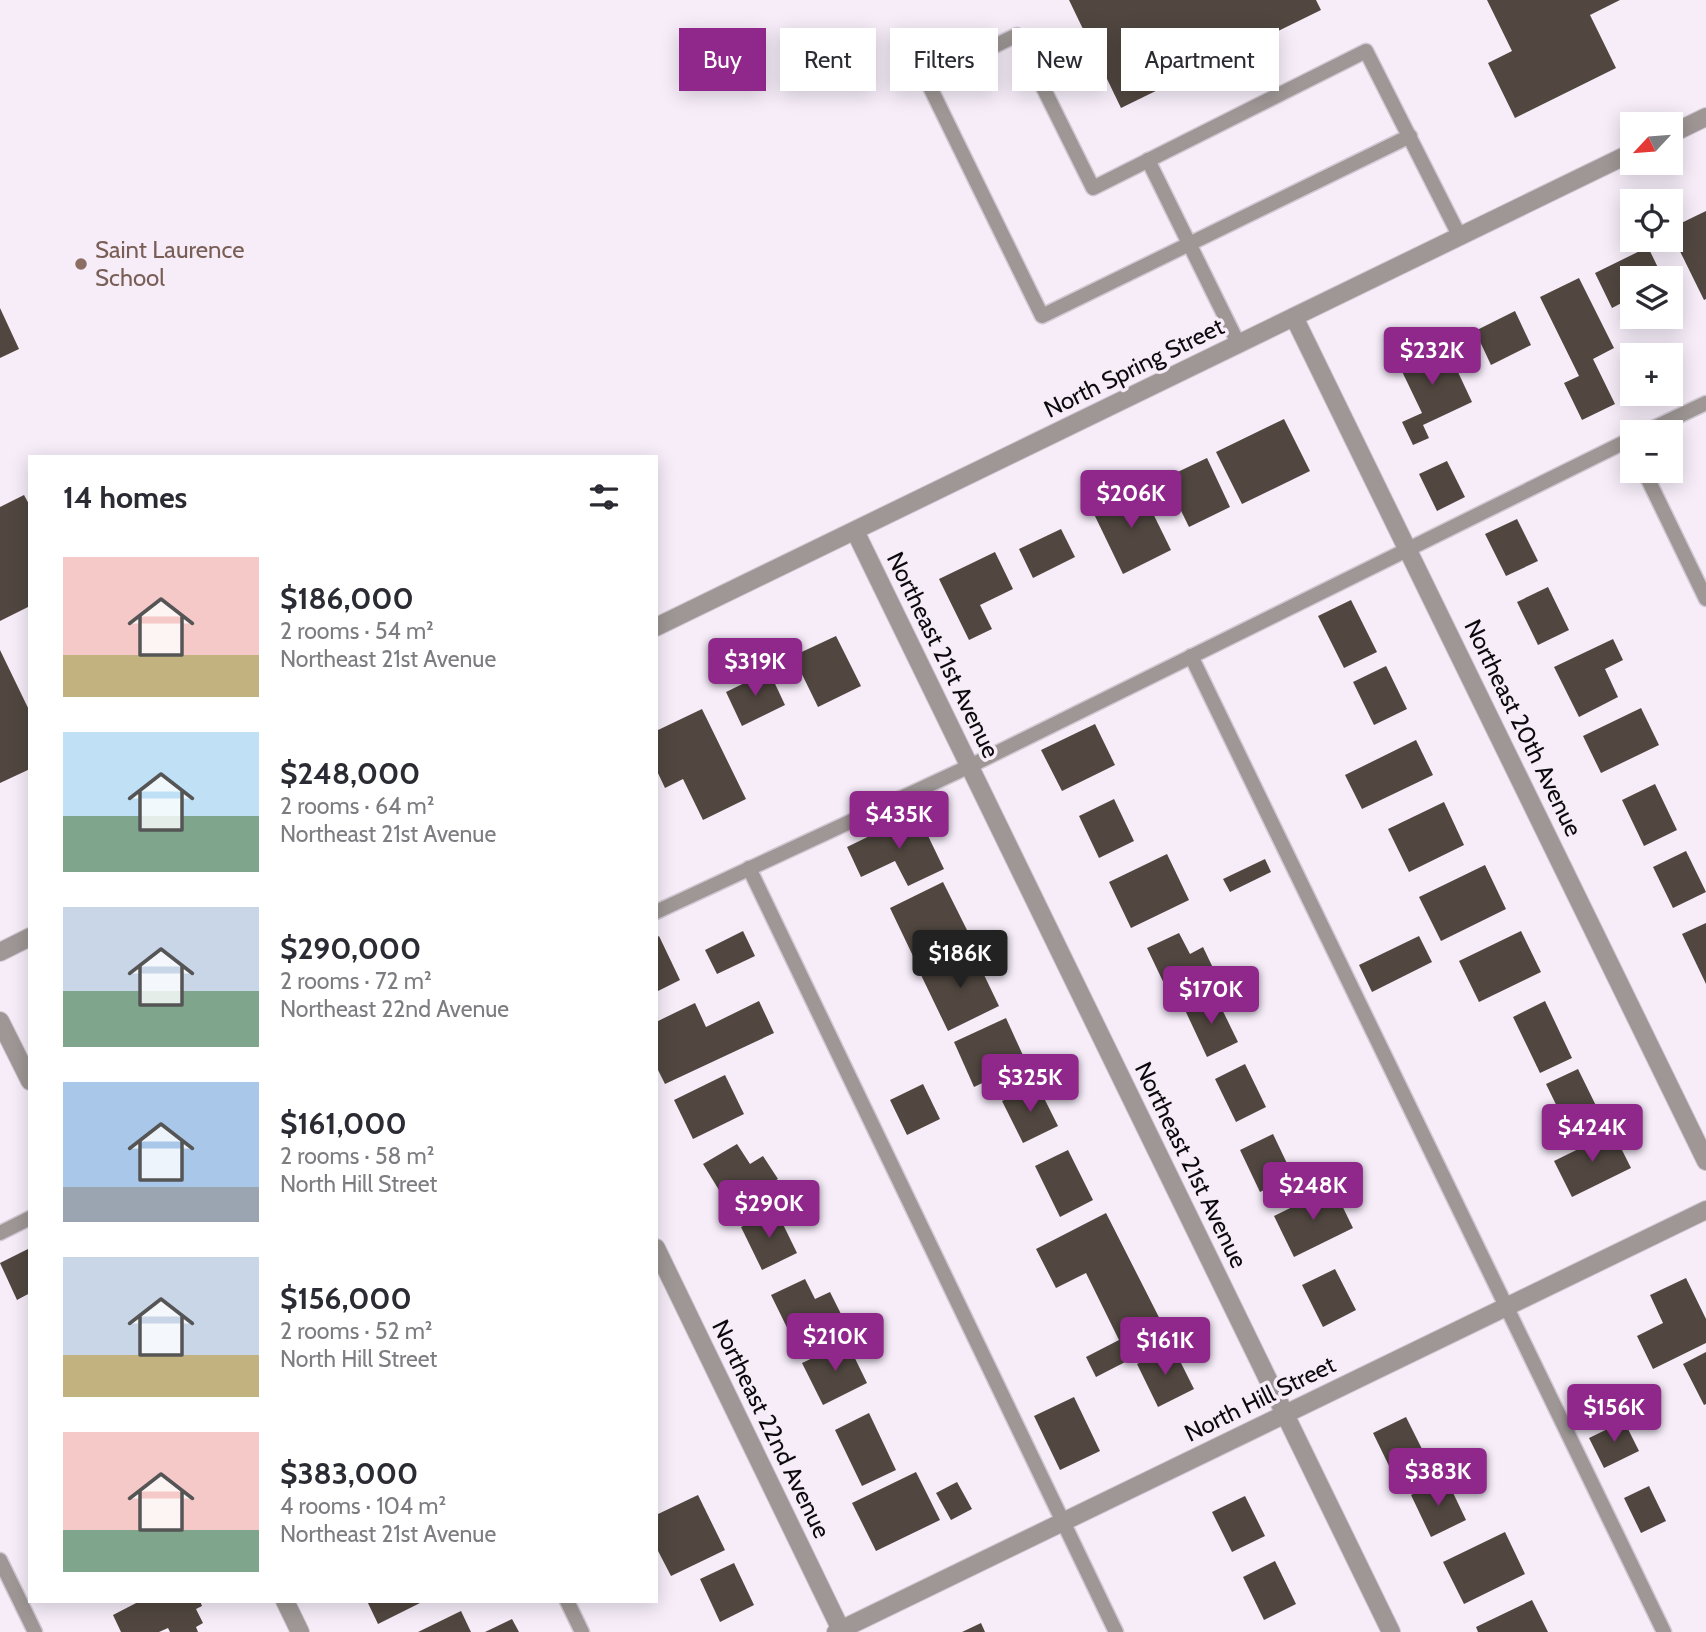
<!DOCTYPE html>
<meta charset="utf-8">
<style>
body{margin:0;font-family:Cabin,sans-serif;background:#f2f2f3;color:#2b2b33;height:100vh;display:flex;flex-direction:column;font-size:26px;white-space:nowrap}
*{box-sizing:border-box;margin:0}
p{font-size:23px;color:#7c7c81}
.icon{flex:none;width:38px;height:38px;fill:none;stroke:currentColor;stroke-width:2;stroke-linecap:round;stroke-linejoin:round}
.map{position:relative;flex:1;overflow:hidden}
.drawer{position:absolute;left:28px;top:455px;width:630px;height:1148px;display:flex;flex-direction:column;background:#fff;border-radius:0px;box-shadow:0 4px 18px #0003}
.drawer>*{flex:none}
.banner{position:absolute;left:679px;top:28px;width:665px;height:63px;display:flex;gap:14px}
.needle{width:46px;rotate:244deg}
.controls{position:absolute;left:1620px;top:112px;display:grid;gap:14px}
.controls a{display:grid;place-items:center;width:63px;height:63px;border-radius:0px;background:#fff;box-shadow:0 4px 18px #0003;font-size:35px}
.price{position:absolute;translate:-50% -60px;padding:0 16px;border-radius:7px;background:#90278b;color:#fff;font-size:23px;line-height:46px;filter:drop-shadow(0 2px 4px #0008)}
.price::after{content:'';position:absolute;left:50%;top:42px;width:21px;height:16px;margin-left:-10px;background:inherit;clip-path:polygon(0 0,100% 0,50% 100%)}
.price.current{background:#222;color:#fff}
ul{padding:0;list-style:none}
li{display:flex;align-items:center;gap:21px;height:175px;padding:0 35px}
li span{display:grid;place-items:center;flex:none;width:196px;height:140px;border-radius:0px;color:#555}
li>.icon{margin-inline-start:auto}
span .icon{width:84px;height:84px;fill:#fffc;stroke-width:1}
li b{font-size:30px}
h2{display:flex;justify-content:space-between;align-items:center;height:84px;padding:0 35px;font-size:30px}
.tag{padding:0 24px;border-radius:0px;background:#fff;box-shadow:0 4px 18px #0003;font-size:24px;line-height:63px}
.tag.current{background:#90278b;color:#fff}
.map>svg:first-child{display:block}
.building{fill:#514740}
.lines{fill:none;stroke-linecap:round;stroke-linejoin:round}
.service-casing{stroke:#d1c9d3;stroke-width:17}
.minor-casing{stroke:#d1c9d3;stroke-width:20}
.tertiary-casing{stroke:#d1c9d3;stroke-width:20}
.service{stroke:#9e9796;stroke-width:14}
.minor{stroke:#9e9796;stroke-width:18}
.tertiary{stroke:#9e9796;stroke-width:18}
.education-dot{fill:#8d6e63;stroke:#f6edf9;stroke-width:2.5}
.labels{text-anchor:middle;stroke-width:7;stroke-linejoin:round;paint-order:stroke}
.education-label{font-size:24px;fill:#785e54;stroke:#f6edf9;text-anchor:start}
.street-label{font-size:24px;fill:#0d0a0e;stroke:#f6edf9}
</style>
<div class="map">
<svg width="1706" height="1632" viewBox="0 0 1706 1632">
<rect width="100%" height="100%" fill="#f6edf9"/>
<g class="building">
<path d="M 1069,0 L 1316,0 L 1321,10 L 1121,108 Z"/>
<path d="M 1487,0 L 1620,0 L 1590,15 L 1616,68 L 1515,118 L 1488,63 L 1512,51 Z"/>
<path d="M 1706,211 L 1706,299 L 1704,300 L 1671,233 L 1671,228 Z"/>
<path d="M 1648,247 L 1663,278 L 1633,278 L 1633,297 L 1612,308 L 1595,273 Z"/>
<path d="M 1579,278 L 1614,348 L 1593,359 L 1615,404 L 1582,420 L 1564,383 L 1579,376 L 1540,297 Z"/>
<path d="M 0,308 L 19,349 L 0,358 Z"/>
<path d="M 1515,311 L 1531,345 L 1491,365 L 1475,331 Z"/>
<path d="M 1443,340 L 1472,402 L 1423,425 L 1429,438 L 1413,445 L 1402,422 L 1422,413 L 1397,361 Z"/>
<path d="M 1284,419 L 1310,471 L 1242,504 L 1216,452 Z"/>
<path d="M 1207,458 L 1230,507 L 1189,527 L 1165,478 Z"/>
<path d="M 1447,461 L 1465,497 L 1437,511 L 1419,474 Z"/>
<path d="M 1140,487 L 1171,550 L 1123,574 L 1092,510 Z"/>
<path d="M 24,495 L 30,506 L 30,606 L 0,621 L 0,507 Z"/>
<path d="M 1517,519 L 1538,561 L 1506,576 L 1485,534 Z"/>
<path d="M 1061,529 L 1075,557 L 1033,578 L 1019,549 Z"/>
<path d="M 995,552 L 1013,589 L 980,605 L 992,629 L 969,640 L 939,579 Z"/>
<path d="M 1548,587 L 1569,630 L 1538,645 L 1517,602 Z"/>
<path d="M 1351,600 L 1377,652 L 1344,668 L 1318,616 Z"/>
<path d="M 836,636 L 861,686 L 818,707 L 793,656 Z"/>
<path d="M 1613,639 L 1623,660 L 1605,669 L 1618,697 L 1579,717 L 1554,667 Z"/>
<path d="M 0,650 L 30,712 L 30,769 L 0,783 Z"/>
<path d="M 1386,666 L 1407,709 L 1374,725 L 1353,682 Z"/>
<path d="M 769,671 L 785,705 L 742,726 L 726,692 Z"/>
<path d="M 1641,708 L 1659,745 L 1601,773 L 1583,736 Z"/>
<path d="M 702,709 L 746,799 L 703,820 L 683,779 L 665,788 L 656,769 L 656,731 Z"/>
<path d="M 1095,724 L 1115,765 L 1062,791 L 1041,750 Z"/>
<path d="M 1416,740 L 1433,775 L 1362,809 L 1345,775 Z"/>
<path d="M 1655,784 L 1677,830 L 1644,846 L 1622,800 Z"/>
<path d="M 1114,799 L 1134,841 L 1099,858 L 1079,816 Z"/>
<path d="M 1444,802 L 1464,845 L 1409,872 L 1388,829 Z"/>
<path d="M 917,813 L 944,869 L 908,886 L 895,861 L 861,877 L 847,847 Z"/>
<path d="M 1686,851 L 1706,892 L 1673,908 L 1653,867 Z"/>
<path d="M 1167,854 L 1189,900 L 1131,928 L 1109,882 Z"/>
<path d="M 1265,859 L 1271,872 L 1230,892 L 1223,879 Z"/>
<path d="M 1485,865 L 1506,909 L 1441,941 L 1419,897 Z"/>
<path d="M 943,882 L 967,930 L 913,956 L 890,908 Z"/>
<path d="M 1706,923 L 1706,984 L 1682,934 Z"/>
<path d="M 743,931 L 755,956 L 717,974 L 705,950 Z"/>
<path d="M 1521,931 L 1541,972 L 1479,1002 L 1459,961 Z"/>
<path d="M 1179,933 L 1190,954 L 1203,947 L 1214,970 L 1168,992 L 1147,948 Z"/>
<path d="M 659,936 L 680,980 L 656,992 L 656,938 Z"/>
<path d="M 1419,936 L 1432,962 L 1372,992 L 1359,965 Z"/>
<path d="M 972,950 L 999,1006 L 948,1031 L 921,975 Z"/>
<path d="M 1215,995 L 1238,1042 L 1207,1057 L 1185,1010 Z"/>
<path d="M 759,1001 L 774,1033 L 665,1084 L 656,1066 L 656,1022 L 695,1003 L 706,1027 Z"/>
<path d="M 1545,1001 L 1572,1058 L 1540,1073 L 1513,1017 Z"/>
<path d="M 1006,1018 L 1026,1062 L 974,1087 L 954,1042 Z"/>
<path d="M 1245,1064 L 1266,1107 L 1236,1122 L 1215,1079 Z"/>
<path d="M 1578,1069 L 1604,1122 L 1551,1147 L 1545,1135 L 1566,1125 L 1546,1084 Z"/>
<path d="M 725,1075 L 744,1114 L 693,1139 L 674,1100 Z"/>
<path d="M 923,1084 L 940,1119 L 907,1135 L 890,1100 Z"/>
<path d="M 1037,1084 L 1058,1126 L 1023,1143 L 1002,1101 Z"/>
<path d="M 1613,1132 L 1631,1168 L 1572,1197 L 1554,1161 Z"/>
<path d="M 1273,1134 L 1293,1176 L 1260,1192 L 1240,1150 Z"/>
<path d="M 737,1144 L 750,1164 L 763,1156 L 778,1179 L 730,1208 L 703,1164 Z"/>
<path d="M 1068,1150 L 1093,1200 L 1060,1217 L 1035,1166 Z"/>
<path d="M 1333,1187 L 1353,1228 L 1294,1257 L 1274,1216 Z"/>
<path d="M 776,1210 L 797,1253 L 762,1270 L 741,1227 Z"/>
<path d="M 1106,1213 L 1170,1339 L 1096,1377 L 1086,1357 L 1119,1340 L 1086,1273 L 1056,1288 L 1036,1249 Z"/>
<path d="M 30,1248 L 30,1293 L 17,1300 L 0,1263 Z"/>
<path d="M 1335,1269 L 1356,1310 L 1323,1327 L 1302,1285 Z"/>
<path d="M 1686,1278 L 1706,1319 L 1706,1343 L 1653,1369 L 1637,1336 L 1663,1323 L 1650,1295 Z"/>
<path d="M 805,1279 L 815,1299 L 830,1292 L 848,1328 L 799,1352 L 771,1295 Z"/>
<path d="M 847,1342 L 867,1383 L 823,1405 L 802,1363 Z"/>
<path d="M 1173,1347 L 1194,1389 L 1158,1407 L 1137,1364 Z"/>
<path d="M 1706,1352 L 1706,1404 L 1704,1405 L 1683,1364 Z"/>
<path d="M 1074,1397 L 1100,1451 L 1060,1470 L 1034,1416 Z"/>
<path d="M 869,1413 L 896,1470 L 862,1486 L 835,1430 Z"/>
<path d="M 1406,1417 L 1426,1457 L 1393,1474 L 1373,1433 Z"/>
<path d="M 1624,1421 L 1639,1451 L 1604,1468 L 1589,1438 Z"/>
<path d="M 916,1472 L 940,1520 L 876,1551 L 852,1503 Z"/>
<path d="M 1446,1478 L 1466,1520 L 1431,1537 L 1411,1495 Z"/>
<path d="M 957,1482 L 972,1509 L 951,1520 L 936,1493 Z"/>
<path d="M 1649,1486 L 1666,1521 L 1641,1533 L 1624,1498 Z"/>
<path d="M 698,1495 L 725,1550 L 671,1576 L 656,1547 L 656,1515 Z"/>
<path d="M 1245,1496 L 1265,1536 L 1232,1552 L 1212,1512 Z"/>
<path d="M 1505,1532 L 1525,1574 L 1464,1604 L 1443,1562 Z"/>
<path d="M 1275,1561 L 1296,1604 L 1264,1620 L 1243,1577 Z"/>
<path d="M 734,1563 L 754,1605 L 720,1622 L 700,1579 Z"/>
<path d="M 1532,1600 L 1548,1632 L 1478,1632 L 1476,1627 Z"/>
<path d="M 140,1601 L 200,1601 L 202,1606 L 196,1609 L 203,1623 L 196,1627 L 198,1632 L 170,1632 L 168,1628 L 159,1632 L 121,1632 L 113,1615 Z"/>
<path d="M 367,1601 L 424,1601 L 378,1624 Z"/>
<path d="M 461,1611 L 471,1632 L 418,1632 Z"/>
<path d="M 512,1619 L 519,1632 L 485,1632 Z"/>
<path d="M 981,1623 L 985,1632 L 962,1632 Z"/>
</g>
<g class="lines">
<defs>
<g id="service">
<path d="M 1410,136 L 1042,316 L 926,79 L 1017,35 L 1093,188 L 1366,51 L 1460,237"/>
<path d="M 1148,160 L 1239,345"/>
<path d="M 1645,432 L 1706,403"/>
<path d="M 1644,471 L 1706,599"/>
<path d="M 1191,656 L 1664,1632"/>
<path d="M 749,868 L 1116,1632"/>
<path d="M 656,912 L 970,766 L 1633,438"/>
<path d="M 0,1233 L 30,1218"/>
<path d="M 0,1560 L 35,1632"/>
<path d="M 567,1601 L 582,1632"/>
</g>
<g id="minor">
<path d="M 1294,317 L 1706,1161"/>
<path d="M 0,1021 L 30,1081"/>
<path d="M 656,1248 L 842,1632"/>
<path d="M 285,1601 L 300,1632"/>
<path d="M 836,1632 L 1706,1210"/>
</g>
<g id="tertiary">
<path d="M 1671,134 L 1706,117"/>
<path d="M 855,531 L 1391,1632"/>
<path d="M 656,627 L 1633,152"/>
<path d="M 0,952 L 30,937"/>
</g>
</defs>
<use href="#service" class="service-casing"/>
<use href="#minor" class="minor-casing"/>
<use href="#tertiary" class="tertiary-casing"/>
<use href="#service" class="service"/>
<use href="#minor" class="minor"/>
<use href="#tertiary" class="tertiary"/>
</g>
<circle class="education-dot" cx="81" cy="264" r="7"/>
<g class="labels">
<g class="education-label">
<text x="95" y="258">Saint Laurence<tspan x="95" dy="28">School</tspan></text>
</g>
<g class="street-label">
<text transform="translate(1134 368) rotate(-26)" y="8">North Spring Street</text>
<text transform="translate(943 655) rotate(64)" y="8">Northeast 21st Avenue</text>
<text transform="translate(1523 728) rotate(64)" y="8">Northeast 20th Avenue</text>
<text transform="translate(1191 1165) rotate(64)" y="8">Northeast 21st Avenue</text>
<text transform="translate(1260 1399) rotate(-26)" y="8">North Hill Street</text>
<text transform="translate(771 1429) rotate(64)" y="8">Northeast 22nd Avenue</text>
</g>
</g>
</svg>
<div class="controls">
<a><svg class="needle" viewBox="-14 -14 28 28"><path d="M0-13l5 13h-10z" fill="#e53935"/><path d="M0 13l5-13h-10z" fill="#7c7c81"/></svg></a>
<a><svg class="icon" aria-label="locate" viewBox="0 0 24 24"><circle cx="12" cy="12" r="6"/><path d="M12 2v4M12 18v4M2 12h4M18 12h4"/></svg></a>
<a><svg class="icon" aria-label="layers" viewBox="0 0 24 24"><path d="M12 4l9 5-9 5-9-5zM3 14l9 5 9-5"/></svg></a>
<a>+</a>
<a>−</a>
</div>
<b class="price" style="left:1432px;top:387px">$232K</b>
<b class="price" style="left:1131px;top:530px">$206K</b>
<b class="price" style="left:755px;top:698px">$319K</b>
<b class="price" style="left:899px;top:851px">$435K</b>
<b class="price current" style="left:960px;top:990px">$186K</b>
<b class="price" style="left:1211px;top:1026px">$170K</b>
<b class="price" style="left:1030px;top:1114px">$325K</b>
<b class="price" style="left:1592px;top:1164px">$424K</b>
<b class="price" style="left:1313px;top:1222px">$248K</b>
<b class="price" style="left:769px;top:1240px">$290K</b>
<b class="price" style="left:835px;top:1373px">$210K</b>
<b class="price" style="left:1165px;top:1377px">$161K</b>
<b class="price" style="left:1614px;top:1444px">$156K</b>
<b class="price" style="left:1438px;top:1508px">$383K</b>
<div class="banner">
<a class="tag current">Buy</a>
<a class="tag">Rent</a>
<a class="tag">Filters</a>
<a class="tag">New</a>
<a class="tag">Apartment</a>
</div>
<section class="drawer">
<h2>14 homes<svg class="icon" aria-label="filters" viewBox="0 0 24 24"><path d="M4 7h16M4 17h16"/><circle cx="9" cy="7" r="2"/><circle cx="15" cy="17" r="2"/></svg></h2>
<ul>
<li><span style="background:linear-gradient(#f6c9c9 70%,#c2b280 0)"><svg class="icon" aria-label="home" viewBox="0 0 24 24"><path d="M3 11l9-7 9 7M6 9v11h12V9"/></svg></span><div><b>$186,000</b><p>2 rooms · 54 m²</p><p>Northeast 21st Avenue</p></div></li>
<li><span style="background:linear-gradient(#bfe0f5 60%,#7fa58c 0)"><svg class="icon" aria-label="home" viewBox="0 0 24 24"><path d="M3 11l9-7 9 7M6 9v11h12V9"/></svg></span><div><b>$248,000</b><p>2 rooms · 64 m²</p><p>Northeast 21st Avenue</p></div></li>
<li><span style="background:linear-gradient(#c9d6e8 60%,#7fa58c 0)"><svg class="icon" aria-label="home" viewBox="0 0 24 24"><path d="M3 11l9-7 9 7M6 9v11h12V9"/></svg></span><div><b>$290,000</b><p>2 rooms · 72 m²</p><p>Northeast 22nd Avenue</p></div></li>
<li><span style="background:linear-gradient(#a9c7e8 75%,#9aa5b1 0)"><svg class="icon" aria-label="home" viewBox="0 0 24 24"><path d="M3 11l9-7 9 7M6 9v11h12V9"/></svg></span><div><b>$161,000</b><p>2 rooms · 58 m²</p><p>North Hill Street</p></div></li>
<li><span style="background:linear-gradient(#c9d6e8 70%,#c2b280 0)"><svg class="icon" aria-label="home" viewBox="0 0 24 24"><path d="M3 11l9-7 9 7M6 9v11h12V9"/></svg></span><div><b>$156,000</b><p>2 rooms · 52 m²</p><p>North Hill Street</p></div></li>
<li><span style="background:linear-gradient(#f6c9c9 70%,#7fa58c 0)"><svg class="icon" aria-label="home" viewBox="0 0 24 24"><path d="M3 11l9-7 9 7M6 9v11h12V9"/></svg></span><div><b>$383,000</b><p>4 rooms · 104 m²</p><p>Northeast 21st Avenue</p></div></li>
</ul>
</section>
</div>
